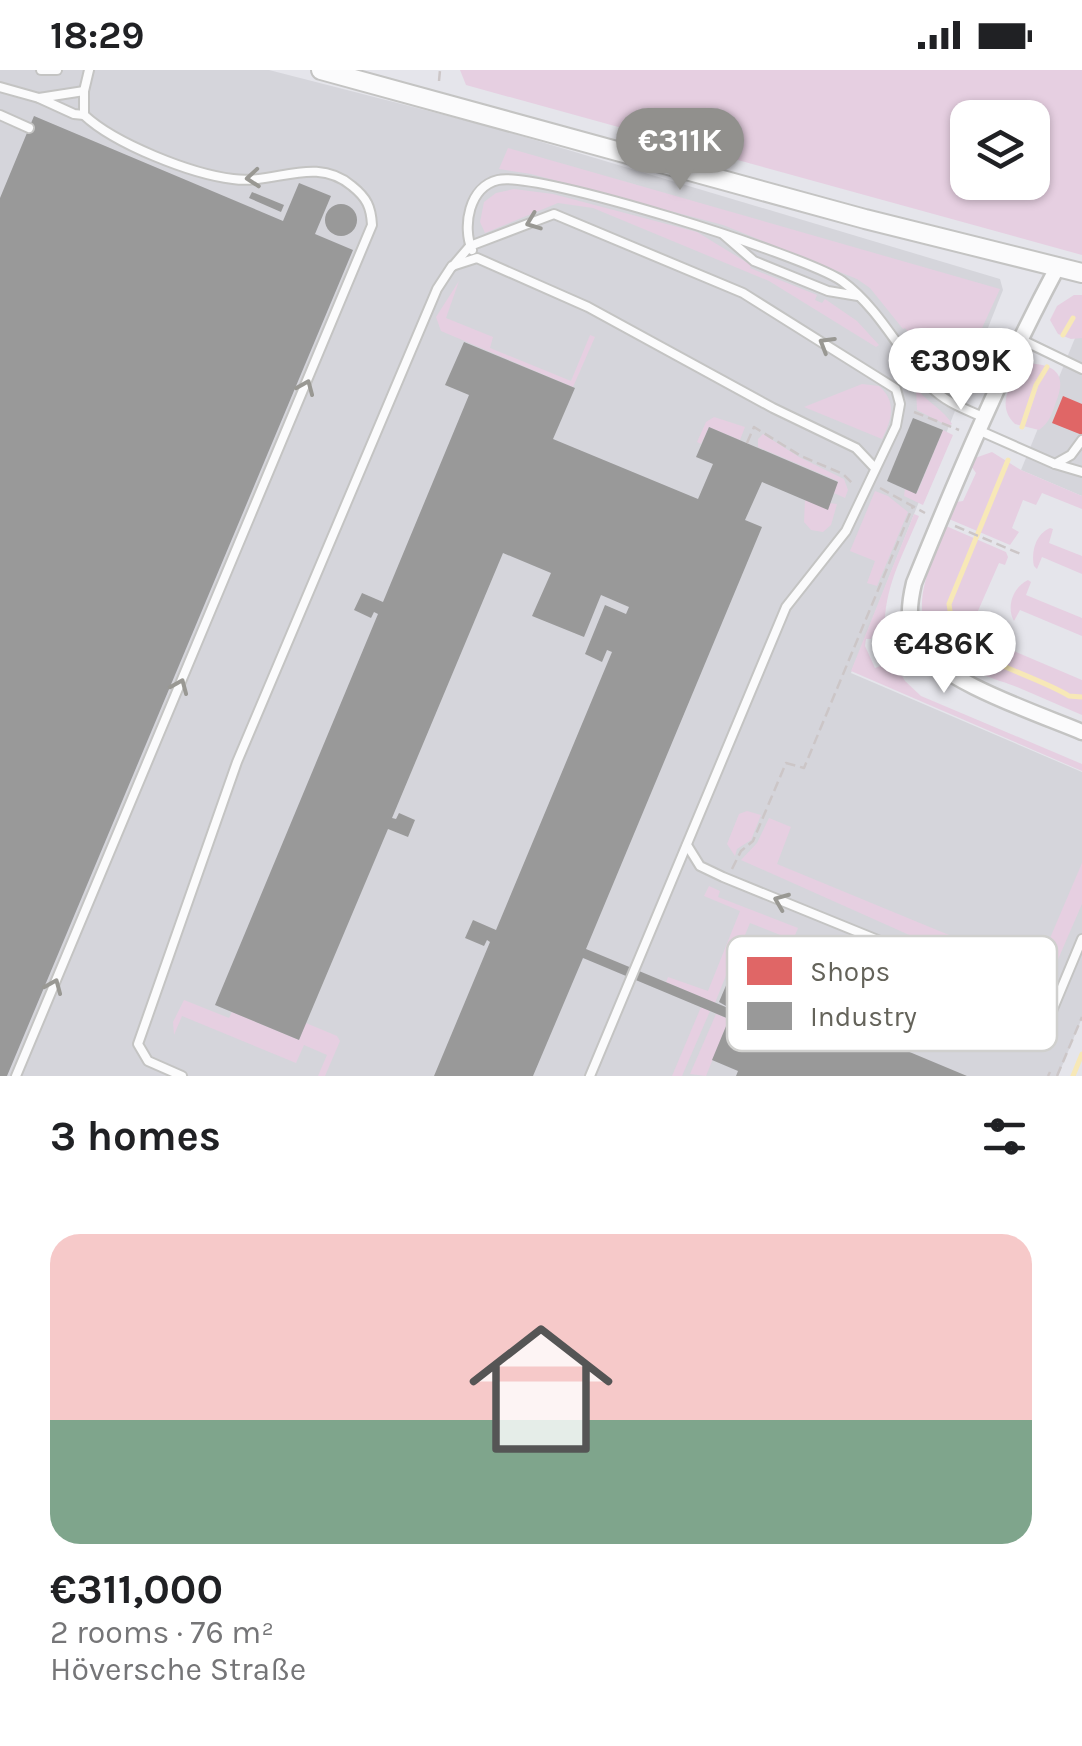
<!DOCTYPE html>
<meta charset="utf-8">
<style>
body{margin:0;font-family:Karla,sans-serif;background:#f2f2f2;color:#202124;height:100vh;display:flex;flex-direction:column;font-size:38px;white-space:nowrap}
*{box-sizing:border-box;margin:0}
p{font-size:32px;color:#757577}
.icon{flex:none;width:55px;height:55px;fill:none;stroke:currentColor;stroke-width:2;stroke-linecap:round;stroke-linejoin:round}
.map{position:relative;height:1006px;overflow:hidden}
.panel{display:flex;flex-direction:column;background:#fff;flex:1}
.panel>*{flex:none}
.fabs{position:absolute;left:950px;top:30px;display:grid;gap:20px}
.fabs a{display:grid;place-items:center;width:100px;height:100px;border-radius:20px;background:#fff;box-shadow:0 2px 8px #0004;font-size:50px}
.price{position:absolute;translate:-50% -85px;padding:0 22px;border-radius:35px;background:#fff;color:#222;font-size:32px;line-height:65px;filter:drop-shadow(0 2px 5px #0008)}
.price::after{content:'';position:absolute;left:50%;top:60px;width:30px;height:22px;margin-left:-15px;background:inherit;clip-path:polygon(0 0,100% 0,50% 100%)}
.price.on{background:#91908d;color:#fff}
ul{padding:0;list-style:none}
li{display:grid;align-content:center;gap:20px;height:530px;padding:0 50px}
li span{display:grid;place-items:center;height:310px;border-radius:30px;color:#555}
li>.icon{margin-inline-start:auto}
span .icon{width:180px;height:180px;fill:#fffc;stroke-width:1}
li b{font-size:42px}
h2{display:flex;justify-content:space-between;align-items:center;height:120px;padding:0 50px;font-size:42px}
.status{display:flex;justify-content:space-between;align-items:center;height:70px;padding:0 50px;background:#fff;direction:ltr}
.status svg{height:28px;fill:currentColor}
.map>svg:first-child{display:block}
.industrial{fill:#d5d5db}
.green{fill:#e6cfe1;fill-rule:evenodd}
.shops{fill:#e06666}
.industry{fill:#999}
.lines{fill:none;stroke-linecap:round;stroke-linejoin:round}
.stream{stroke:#f7e8b7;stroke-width:5}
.service-casing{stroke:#c4c4c3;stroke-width:12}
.minor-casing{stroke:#c4c4c3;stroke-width:19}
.tertiary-casing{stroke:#c4c4c3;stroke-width:22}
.path{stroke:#ccc6c7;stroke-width:2.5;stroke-dasharray:10 5;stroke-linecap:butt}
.service{stroke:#fbfbfc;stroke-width:8}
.minor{stroke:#fbfbfc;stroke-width:14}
.tertiary{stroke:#fbfbfc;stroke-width:18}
.oneway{stroke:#999893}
.key{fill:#fff;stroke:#d0d0ce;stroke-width:2.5}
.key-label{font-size:28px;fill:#64635a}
</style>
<div class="status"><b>18:29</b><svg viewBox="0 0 49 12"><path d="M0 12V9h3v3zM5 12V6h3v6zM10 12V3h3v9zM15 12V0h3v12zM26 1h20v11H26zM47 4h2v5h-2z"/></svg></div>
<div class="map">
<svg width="1082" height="1006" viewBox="0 0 1082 1006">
<rect width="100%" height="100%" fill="#e5e5eb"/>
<g class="industrial">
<path d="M 0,0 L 269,0 L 495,58 L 1000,209 L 1003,220 L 851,603 L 1082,702 L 1082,948 L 1058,1006 L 0,1006 Z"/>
<path d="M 1082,251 L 1082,426 L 1021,400 Z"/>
</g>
<g class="green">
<path d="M 460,0 L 1082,0 L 1082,185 L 466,15 ZM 968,48 L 1032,48 L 1032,112 L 968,112 Z"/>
<path d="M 508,78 L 1000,219 L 959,308 L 974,314 L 970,321 L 964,322 L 949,316 L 931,297 L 933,294 L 905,258 L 903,259 L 870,218 L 857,209 L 723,155 L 531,104 L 499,99 Z"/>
<path d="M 514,119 L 553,124 L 697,162 L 751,195 L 750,198 L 817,225 L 815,230 L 822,233 L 825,229 L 857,251 L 879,275 L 876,277 L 769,211 L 593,138 L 558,133 L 485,163 L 480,152 L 484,132 L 496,123 Z"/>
<path d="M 459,211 L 446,248 L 493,267 L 490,278 L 571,311 L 590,265 L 595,267 L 573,317 L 441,261 L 436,247 Z"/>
<path d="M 1074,225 L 1082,225 L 1082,268 L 1071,269 L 1058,264 L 1050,250 L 1057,236 Z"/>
<path d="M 1024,293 C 1054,294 1068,302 1056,332 C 1052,344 1049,353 1039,360 L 1015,354 C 996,335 1010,317 1020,296 Z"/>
<path d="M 862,314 L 879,316 C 897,332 892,349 882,369 L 804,337 Z"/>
<path d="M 916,318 C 926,331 945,341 952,354 L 948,356 L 917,340 Z"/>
<path d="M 714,347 L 745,357 L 740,370 L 709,357 L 701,374 L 697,372 L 706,352 Z"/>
<path d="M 943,360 L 953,365 L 923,435 L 904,426 L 905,419 L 917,423 Z"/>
<path d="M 763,364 L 799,387 L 844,409 L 848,420 L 845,428 L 834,423 L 838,411 L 758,377 L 758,369 Z"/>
<path d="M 992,382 L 1021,400 L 1082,426 L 1082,439 L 1042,423 L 1036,435 L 1023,430 L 1012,458 L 1019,462 L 1010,475 L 949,449 L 956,432 L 963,431 L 976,403 L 971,396 L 975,388 Z"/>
<path d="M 875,421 L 888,426 L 908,442 L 877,516 L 867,513 L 875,491 L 850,481 Z"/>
<path d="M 805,430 L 837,434 L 831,455 L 823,462 L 811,460 L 804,452 Z"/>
<path d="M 914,444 L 919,446 C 899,494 881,522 885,575 L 877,572 L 880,564 L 874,562 L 871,569 L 866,569 L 865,576 L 875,598 L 893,591 L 905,611 L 921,626 L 1082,694 L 1082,701 L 851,601 Z"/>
<path d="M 946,456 L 1006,482 L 1008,487 L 1005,495 L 999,493 L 974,550 L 985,556 L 981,567 L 1082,610 L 1082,645 C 1060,636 1039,626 1017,617 C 978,602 924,592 922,539 C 921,511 936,482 946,456 Z"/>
<path d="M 1050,458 L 1053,459 L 1049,473 L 1082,486 L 1082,504 L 1042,487 L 1037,499 L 1034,496 C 1031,481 1036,464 1050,458 Z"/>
<path d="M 1028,510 L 1031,512 L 1026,525 L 1082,548 L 1082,566 L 1020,540 L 1014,551 C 1006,537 1013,517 1028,510 Z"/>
<path d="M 747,741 L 761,745 L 751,770 L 737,779 L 735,786 L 727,774 L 739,744 Z"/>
<path d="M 769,748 L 791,757 L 777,794 L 1036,901 L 1082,793 L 1082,834 L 1056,894 L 1039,912 L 1025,913 L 934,876 L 741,790 L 757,773 Z"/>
<path d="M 709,816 L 720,821 L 718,827 L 798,858 L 793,870 L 750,853 L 745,865 L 742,865 L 715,933 L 666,912 L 668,907 L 708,921 L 740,841 L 704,826 Z"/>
<path d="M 814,865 L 942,918 L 944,915 L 1010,953 L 1038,955 L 1037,967 L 1018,980 L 1021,964 L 810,877 Z"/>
<path d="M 184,930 L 229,948 L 232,942 L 299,970 L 306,953 L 337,966 L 340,971 L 325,1006 L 318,1006 L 327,985 L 304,975 L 296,993 L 182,946 L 174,965 L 173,952 Z"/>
<path d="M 701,937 L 710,941 L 682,1006 L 672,1006 Z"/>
<path d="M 716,944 L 729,949 L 706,1006 L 690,1004 Z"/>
</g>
<path class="shops" d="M 1063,326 L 1082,334 L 1082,365 L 1052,353 Z"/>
<g class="industry">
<path d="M 34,46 L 283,151 L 299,113 L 331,126 L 315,164 L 353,180 L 7,1006 L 0,1006 L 0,128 Z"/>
<path d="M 252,122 L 284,135 L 281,142 L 249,128 Z"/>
<circle cx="341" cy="150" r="16"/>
<path d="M 464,272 L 575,318 L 553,369 L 698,429 L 713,394 L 696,387 L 709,357 L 838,412 L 828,440 L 762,412 L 745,450 L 762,457 L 586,879 L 733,940 L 719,932 L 736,892 L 753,899 L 750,903 L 770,912 L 766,922 L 967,1006 L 736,1006 L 738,1001 L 712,990 L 729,949 L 583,888 L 533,1006 L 434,1006 L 490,872 L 487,870 L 484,876 L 465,868 L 473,850 L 496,860 L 612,582 L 607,580 L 602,592 L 585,584 L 605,535 L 626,544 L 629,537 L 601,525 L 584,567 L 532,546 L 551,503 L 503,483 L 392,748 L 396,749 L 399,743 L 415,750 L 408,767 L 388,759 L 299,970 L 215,935 L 378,544 L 374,542 L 371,548 L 354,540 L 362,523 L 383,532 L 469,325 L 445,315 Z"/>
<path d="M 913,348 L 943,360 L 916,424 L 887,411 Z"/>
</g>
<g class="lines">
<g class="stream">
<path d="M 1063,265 L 1073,248"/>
<path d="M 1022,357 L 1036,315 L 1047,297"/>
<path d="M 1008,390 L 949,534 C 951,548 953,561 961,572 C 974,589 1045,610 1069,626 L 1082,627"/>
<path d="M 1073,1006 L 1082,984"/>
</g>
<defs>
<g id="service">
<path d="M 41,0 L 57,0"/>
<path d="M 0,17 L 39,28"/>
<path d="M 84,21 L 39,28 L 74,44 L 84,45"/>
<path d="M 0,45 L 29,58"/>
<path d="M 724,165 L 754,191 L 828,221 L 858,226"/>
<path d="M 472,180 C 462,156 469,117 498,110 C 536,100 807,186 842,211 C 880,239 900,283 931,317 C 945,332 965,339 983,347"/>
<path d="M 453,196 L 470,176 L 554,144 L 743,223 L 896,319 L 900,334 L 896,356 L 846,461 L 786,537 L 590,1006"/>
<path d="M 1020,269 L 1082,299"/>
<path d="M 978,360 L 1055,394 L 1071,385 L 1082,370"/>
<path d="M 1055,394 L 1082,402"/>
<path d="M 687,775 L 700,796 L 723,807 L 1052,941 L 1082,869"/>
<path d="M 16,1006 L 372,155 C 371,137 367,128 352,116 C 315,85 275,115 233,109 C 191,104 115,74 84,45 L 84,21 L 89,0"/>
<path d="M 182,1006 L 148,991 L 138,974 L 237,692 L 437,219 L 452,196 L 477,188 L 588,237 L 773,338 L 856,378 L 874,397"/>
</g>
<path id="minor" d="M 1058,196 C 1003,299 958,405 914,513 C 909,534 907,554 917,574 C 937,610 1042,645 1082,662"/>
<path id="tertiary" d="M 321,0 L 865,149 L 1082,203"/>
</defs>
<use href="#service" class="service-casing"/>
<use href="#minor" class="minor-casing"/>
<use href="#tertiary" class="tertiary-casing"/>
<g class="path">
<path d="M 439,11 L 440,0"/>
<path d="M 914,342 L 959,360"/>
<path d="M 747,373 L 754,357 L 801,386 L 843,404 L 852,413"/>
<path d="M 880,418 L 925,443"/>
<path d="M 955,456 L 1023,485"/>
<path d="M 732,799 L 741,781 L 753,771 L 786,693 L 804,698 L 913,436"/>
<path d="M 1048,1006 L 1050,1002"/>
<path d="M 1057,1006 L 1082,947"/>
</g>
<use href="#service" class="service"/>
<use href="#minor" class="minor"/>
<use href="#tertiary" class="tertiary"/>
</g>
<defs><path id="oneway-chevron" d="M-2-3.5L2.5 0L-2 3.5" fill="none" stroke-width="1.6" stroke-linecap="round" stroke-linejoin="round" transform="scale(2.5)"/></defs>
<g class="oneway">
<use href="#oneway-chevron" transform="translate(253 108) rotate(175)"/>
<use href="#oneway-chevron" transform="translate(533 152) rotate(159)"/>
<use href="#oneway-chevron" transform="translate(826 274) rotate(-149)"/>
<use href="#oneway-chevron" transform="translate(306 317) rotate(-67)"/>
<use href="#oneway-chevron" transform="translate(180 616) rotate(-67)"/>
<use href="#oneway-chevron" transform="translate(781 831) rotate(-158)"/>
<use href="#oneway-chevron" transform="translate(54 916) rotate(-67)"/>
</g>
<rect x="727" y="866" width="330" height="115" rx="15" class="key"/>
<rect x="747" y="887" width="45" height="28" fill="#e06666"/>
<rect x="747" y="932" width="45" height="28" fill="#999"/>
<g class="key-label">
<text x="810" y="911">Shops</text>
<text x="810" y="956">Industry</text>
</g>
</svg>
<div class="fabs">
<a><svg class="icon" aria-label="layers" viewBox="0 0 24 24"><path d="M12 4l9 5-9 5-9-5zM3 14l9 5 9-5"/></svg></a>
</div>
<b class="price on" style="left:680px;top:123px">€311K</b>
<b class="price" style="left:961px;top:343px">€309K</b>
<b class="price" style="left:944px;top:626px">€486K</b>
</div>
<section class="panel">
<h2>3 homes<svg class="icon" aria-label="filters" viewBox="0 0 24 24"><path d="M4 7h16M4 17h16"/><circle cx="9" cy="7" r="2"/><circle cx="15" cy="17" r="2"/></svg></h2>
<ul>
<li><span style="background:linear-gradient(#f6c9c9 60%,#7fa58c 0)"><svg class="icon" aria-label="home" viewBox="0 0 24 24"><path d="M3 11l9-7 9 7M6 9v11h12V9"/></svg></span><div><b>€311,000</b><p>2 rooms · 76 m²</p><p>Höversche Straße</p></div></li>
</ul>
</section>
